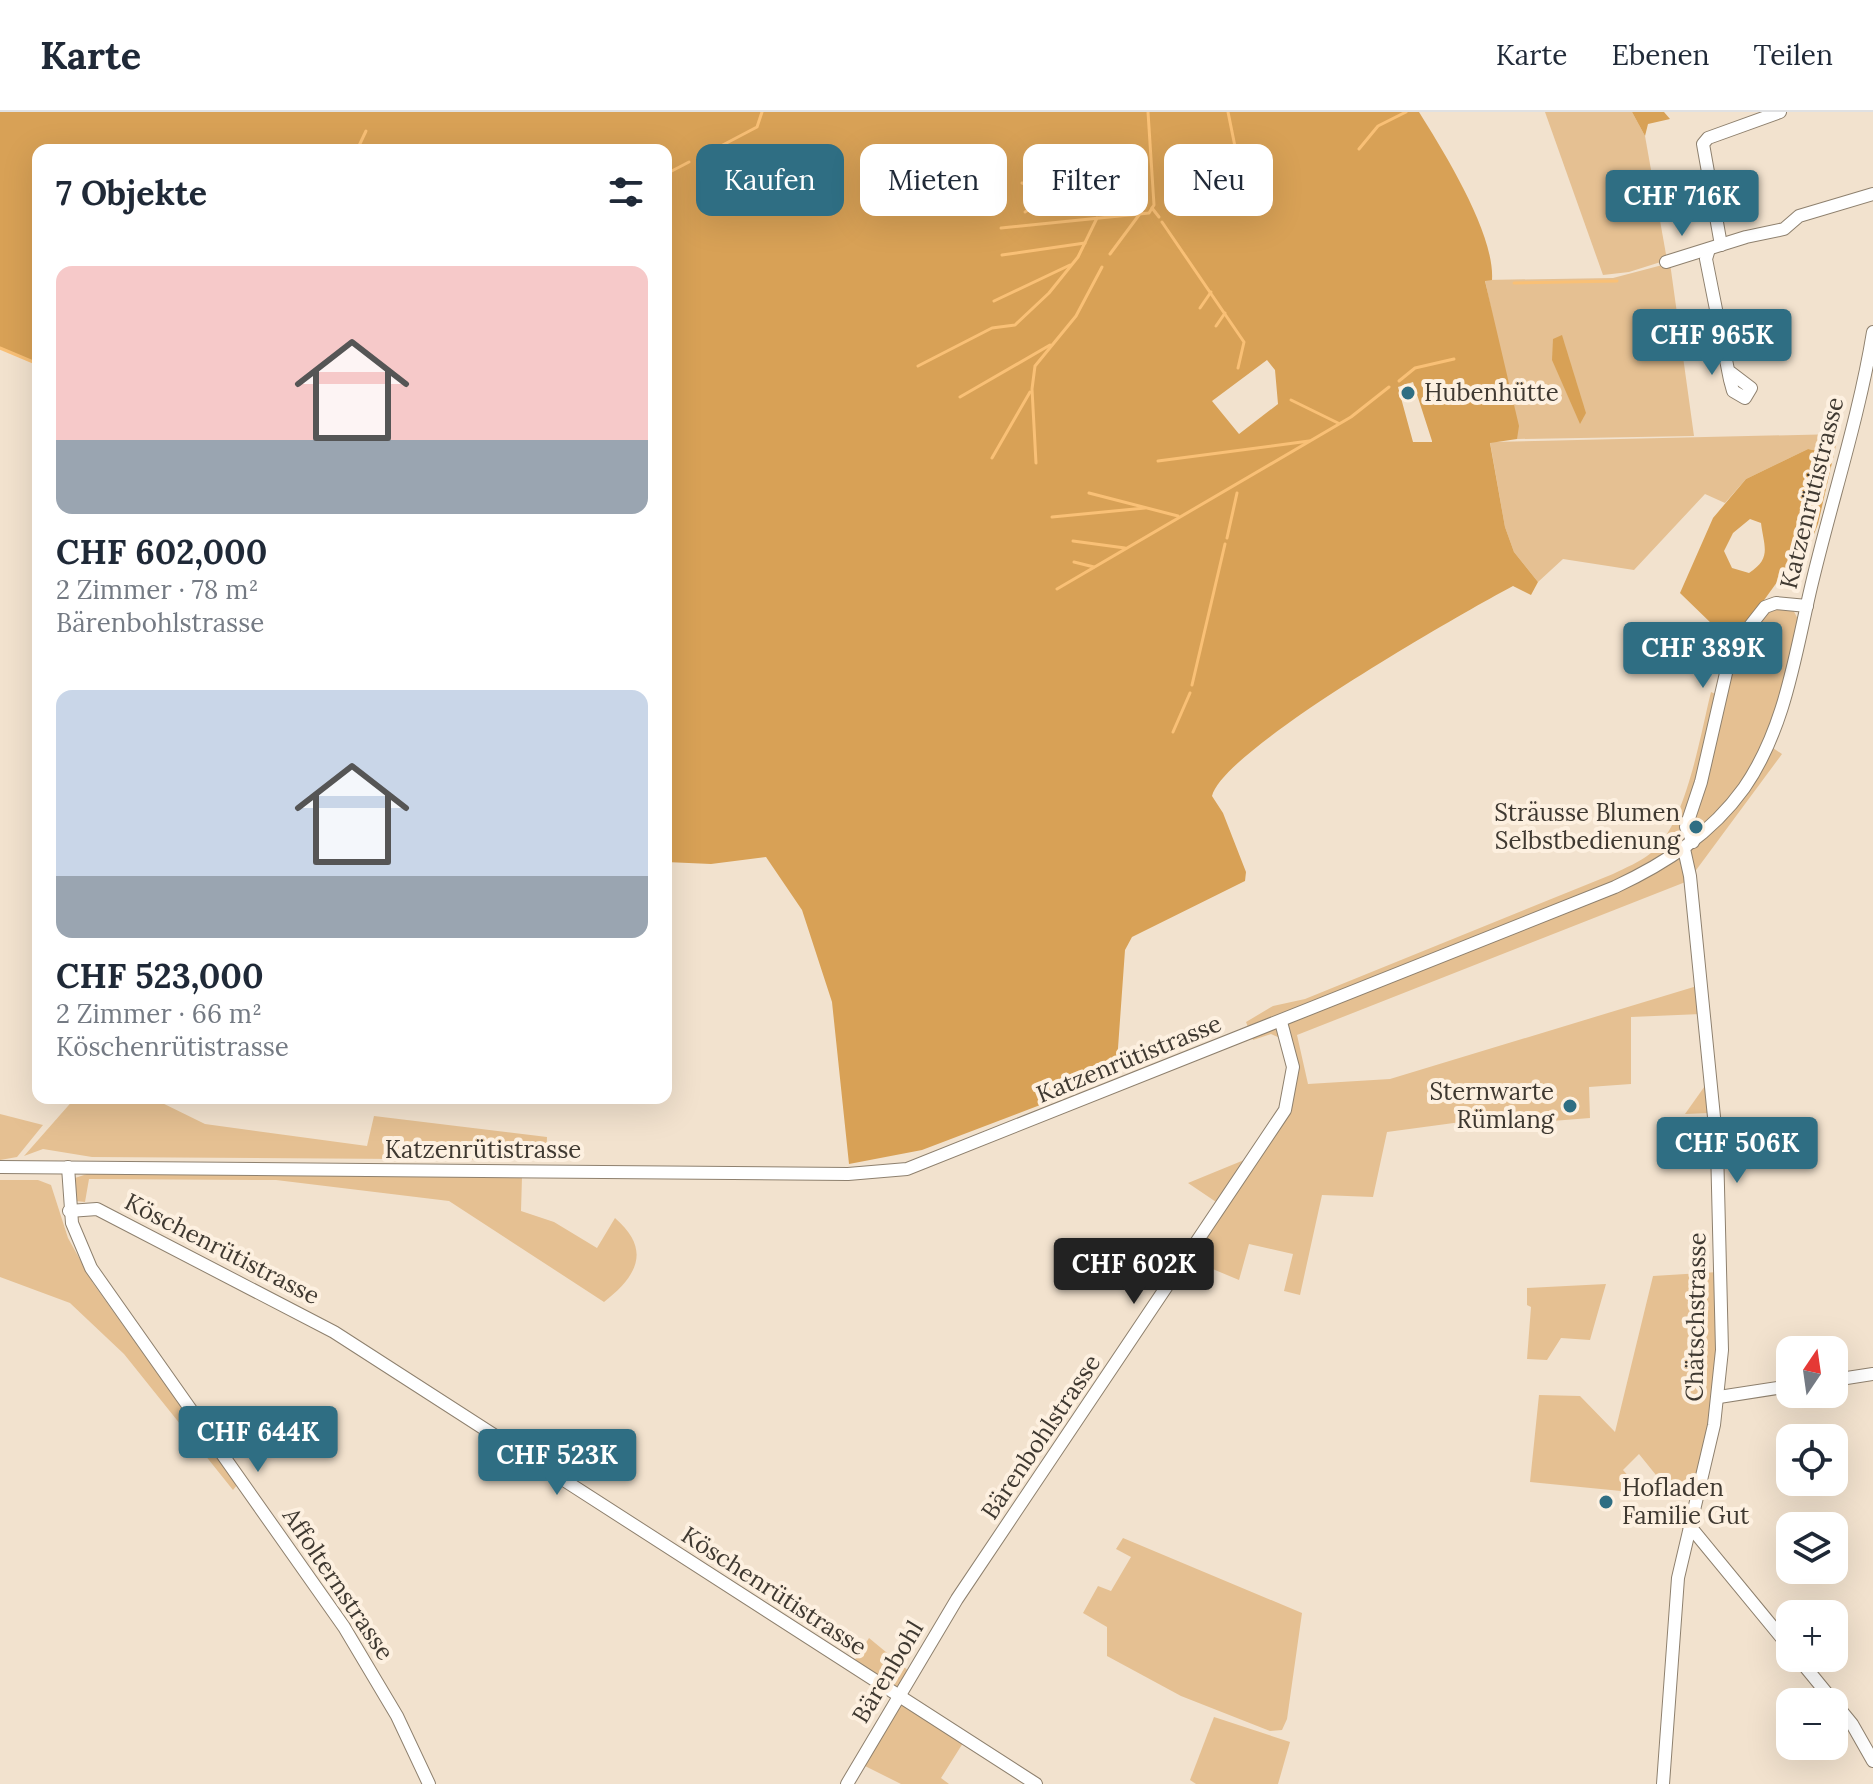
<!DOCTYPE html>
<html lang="de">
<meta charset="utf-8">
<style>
body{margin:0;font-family:Lora,serif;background:#f6f6f7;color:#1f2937;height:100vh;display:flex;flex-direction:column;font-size:30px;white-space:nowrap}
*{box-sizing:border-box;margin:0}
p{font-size:26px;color:#747a83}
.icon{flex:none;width:44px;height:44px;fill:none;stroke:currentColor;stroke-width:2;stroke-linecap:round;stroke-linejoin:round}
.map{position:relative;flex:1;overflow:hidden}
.sheet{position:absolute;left:32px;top:32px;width:640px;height:960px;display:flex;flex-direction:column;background:#fff;border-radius:16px;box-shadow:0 8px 32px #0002}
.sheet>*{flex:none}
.top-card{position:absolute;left:696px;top:32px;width:760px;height:72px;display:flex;gap:16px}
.needle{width:52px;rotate:13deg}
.controls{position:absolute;left:1776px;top:1224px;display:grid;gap:16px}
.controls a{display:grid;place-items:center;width:72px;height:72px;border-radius:16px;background:#fff;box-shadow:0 8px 32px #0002;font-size:40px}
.price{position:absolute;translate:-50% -68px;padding:0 18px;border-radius:8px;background:#2f6e83;color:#fff;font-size:26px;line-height:52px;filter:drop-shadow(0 2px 4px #0008)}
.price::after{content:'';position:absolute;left:50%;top:48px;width:24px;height:18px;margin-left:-12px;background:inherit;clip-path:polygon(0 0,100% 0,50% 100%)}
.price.on{background:#222;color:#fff}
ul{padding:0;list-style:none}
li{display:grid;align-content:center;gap:16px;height:424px;padding:0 24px}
li span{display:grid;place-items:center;height:248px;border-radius:16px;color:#555}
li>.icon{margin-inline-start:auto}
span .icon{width:144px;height:144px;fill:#fffc;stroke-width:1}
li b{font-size:34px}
h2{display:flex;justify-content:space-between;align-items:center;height:96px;padding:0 24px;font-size:34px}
.chip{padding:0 28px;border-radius:16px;background:#fff;box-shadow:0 8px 32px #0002;font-size:28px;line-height:72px}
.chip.on{background:#2f6e83;color:#fff}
header{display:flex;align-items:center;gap:48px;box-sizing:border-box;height:112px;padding:0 40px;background:#fff;border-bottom:2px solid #e0e1e3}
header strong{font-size:38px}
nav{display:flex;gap:44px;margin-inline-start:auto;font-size:28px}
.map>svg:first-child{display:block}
.green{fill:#e5c092}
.forest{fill:#d8a156;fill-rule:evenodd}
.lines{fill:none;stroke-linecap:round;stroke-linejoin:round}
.stream{stroke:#f9c076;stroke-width:3}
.minor-casing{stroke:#8e806e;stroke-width:14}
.minor{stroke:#fff;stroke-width:12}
.poi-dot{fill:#2f6e83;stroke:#fdf0e0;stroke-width:3}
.labels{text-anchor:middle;stroke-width:8;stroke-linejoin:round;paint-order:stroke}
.poi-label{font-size:24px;fill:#3f3931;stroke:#fdf0e0;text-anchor:start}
.street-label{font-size:24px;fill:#3f3931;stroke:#fdf0e0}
</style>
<header>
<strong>Karte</strong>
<nav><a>Karte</a><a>Ebenen</a><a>Teilen</a></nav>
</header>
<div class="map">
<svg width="1873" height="1672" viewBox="0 0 1873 1672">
<rect width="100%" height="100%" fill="#f2e2ce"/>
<g class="green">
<path d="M 1545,0 L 1632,0 L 1645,24 L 1667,148 L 1629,160 L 1603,163 Z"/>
<path d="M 1670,151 L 1694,324 L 1517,327 L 1513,283 L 1502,250 L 1485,168 L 1613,166 Z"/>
<path d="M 1839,322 L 1834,342 L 1808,337 L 1746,367 L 1725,391 L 1705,382 L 1634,458 L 1563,447 L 1538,470 L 1514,440 L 1505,415 L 1490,330 Z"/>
<path d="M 1774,495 L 1792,496 L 1799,509 L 1782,583 L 1764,630 L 1782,642 L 1688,769 L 1297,923 L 1308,972 L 1390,967 L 1697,874 L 1701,902 L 1631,905 L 1631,972 L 1589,975 L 1590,1006 L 1516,1012 L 1513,1003 L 1387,1020 L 1373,1085 L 1322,1083 L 1300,1183 L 1284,1179 L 1293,1142 L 1249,1132 L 1239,1168 L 1203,1153 L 1195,1141 L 1225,1096 L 1188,1071 L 1249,1046 L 1278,1000 L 1288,955 L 1280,926 L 1271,922 L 1253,928 L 1246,910 L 1273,894 L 1305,887 L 1613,762 C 1625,756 1640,750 1651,741 C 1686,713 1700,624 1711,580 L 1722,585 C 1729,558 1748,505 1774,495 Z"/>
<path d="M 1707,971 L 1710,1001 L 1685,1002 Z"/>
<path d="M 75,986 L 152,986 L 205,1012 L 367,1034 L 374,1004 L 547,1025 L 546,1048 L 92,1045 L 43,1037 L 24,1044 Z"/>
<path d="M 0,1002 L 43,1013 L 17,1045 L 0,1048 Z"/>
<path d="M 90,1061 L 522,1065 L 521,1099 L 554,1110 L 597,1136 L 615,1106 C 652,1138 637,1164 604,1190 L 449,1089 L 276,1068 L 89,1067 L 85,1090 L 76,1089 L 75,1066 Z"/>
<path d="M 0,1068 L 38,1068 L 51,1073 L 68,1126 L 93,1171 L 237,1373 L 233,1378 L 124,1242 L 70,1191 L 0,1165 Z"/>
<path d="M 1718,1160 L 1716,1286 L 1694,1379 L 1660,1368 L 1639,1342 L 1623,1358 L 1637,1374 L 1631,1380 L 1530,1370 L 1539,1283 L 1580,1284 L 1615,1320 L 1653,1164 Z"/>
<path d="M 1606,1172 L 1590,1228 L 1561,1226 L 1547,1248 L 1527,1247 L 1531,1195 L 1527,1193 L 1527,1176 Z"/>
<path d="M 1123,1426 L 1302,1501 L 1287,1607 L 1282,1618 L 1270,1619 L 1181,1584 L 1107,1544 L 1107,1515 L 1083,1501 L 1098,1474 L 1111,1479 L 1131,1445 L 1116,1437 Z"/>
<path d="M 869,1526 L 910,1560 L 898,1580 L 853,1551 Z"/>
<path d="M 900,1591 L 963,1631 L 941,1666 L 949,1672 L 901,1672 L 863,1653 Z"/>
<path d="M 1214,1605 L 1290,1630 L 1278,1672 L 1196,1672 L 1190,1668 Z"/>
</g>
<g class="forest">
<path d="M 0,0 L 1419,0 C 1444,40 1495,122 1492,168 L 1485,169 L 1519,314 L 1517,327 L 1490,331 L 1505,415 L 1514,440 L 1538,470 L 1531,483 L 1513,474 C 1462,501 1223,637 1212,684 L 1223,701 L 1246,760 L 1245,769 L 1132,825 L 1125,838 L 1116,964 L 922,1038 L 849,1052 L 832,890 L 802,798 L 766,745 L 711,752 L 666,750 L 666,38 L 38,38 L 38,253 L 0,236 ZM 1267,248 L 1275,258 L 1278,292 L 1239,322 L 1212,289 ZM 1413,270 L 1432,329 L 1432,330 L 1413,330 L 1398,275 Z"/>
<path d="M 1632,0 L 1664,0 L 1670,7 L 1648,12 L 1645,24 Z"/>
<path d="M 1562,223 L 1586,301 L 1580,312 L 1552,248 L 1553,227 Z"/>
<path d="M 1808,337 L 1834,342 L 1818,412 L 1798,463 L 1785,459 L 1736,527 L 1714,514 L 1680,481 L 1713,406 L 1746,367 ZM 1750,407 L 1761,411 C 1764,435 1772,446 1749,461 L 1732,456 L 1724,439 L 1733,421 Z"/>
</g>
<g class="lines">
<g class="stream">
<path d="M 1228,0 L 1242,69"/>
<path d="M 1359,37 L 1378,14 L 1406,0"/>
<path d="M 357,38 L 366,19"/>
<path d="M 698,46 L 757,15 L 762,0"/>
<path d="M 666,62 L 689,50"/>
<path d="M 1022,71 L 1121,103"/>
<path d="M 1152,96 L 1159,105"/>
<path d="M 1025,100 L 1056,81"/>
<path d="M 1162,110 L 1244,230 L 1238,256"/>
<path d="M 1001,116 L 1149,101 L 1154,93 L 1148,0"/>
<path d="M 1110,142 L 1139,103"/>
<path d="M 1002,143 L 1085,131"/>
<path d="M 1514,171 L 1617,169"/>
<path d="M 994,189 L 1070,153"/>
<path d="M 1200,196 L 1211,180"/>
<path d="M 1216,214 L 1225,201"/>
<path d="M 0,236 L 38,252"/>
<path d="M 918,254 L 992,216 L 1015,213 L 1049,181 L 1078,145 L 1097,106"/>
<path d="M 1399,269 L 1415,256 L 1454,247"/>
<path d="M 960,285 L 1050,233"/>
<path d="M 1291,288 L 1338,311"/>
<path d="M 992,346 L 1030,280"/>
<path d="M 1158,349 L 1309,329"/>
<path d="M 1036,351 L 1032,277 L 1035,254 L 1076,204 L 1102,155"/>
<path d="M 1089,381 L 1178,404"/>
<path d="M 1052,405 L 1145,396"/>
<path d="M 1227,426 L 1237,381"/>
<path d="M 1073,429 L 1125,436"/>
<path d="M 1074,450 L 1094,455"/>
<path d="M 1057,477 L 1351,305 L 1389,275"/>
<path d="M 1192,573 L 1225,432"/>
<path d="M 1173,620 L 1190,581"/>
</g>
<defs>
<g id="minor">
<path d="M 1721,133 L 1703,32 L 1708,26 L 1780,0"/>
<path d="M 1709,137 L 1706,147 L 1730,268 L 1733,279 L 1745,286 L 1751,276 L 1730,260"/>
<path d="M 1666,150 L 1746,125 L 1784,117 L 1799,104 L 1873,82"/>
<path d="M 1693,730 L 1686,715 L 1701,670 L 1729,548 L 1739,528 L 1765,495 L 1776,491 L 1807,494"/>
<path d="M 0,1055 L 848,1062 L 907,1057 L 1615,775 C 1666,751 1711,722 1744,676 C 1785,617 1795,543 1811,475 C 1831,390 1859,306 1873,220"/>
<path d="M 68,1055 L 72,1111 L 91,1156 L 344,1515 L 397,1604 L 429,1672"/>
<path d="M 69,1099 L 97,1097 L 334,1220 L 1036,1672"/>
<path d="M 1834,1268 L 1873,1262"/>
<path d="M 1719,1285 L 1790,1274"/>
<path d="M 1688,1412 L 1790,1536"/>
<path d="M 1798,1546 L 1852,1612 L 1873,1649"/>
<path d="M 847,1672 L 957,1487 L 1285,998 L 1293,955 L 1281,910"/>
<path d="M 1663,1672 L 1678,1466 L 1714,1313 L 1722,1238 L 1717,1035 L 1690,764 L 1684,737"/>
</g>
</defs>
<use href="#minor" class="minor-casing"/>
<use href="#minor" class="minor"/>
</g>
<g class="poi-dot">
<circle cx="1408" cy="281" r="8"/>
<circle cx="1696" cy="715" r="8"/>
<circle cx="1570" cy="994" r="8"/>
<circle cx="1606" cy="1390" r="8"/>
</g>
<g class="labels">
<g class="poi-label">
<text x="1424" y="289">Hubenhütte</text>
<text x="1680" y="709" text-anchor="end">Sträusse Blumen<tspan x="1680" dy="28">Selbstbedienung</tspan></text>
<text x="1554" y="988" text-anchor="end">Sternwarte<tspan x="1554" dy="28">Rümlang</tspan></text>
<text x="1622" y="1384">Hofladen<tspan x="1622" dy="28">Familie Gut</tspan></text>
</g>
<g class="street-label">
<text transform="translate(1812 381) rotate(-76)" y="8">Katzenrütistrasse</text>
<text transform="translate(1129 947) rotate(-22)" y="8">Katzenrütistrasse</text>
<text x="483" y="1046">Katzenrütistrasse</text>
<text transform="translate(222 1137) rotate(27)" y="8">Köschenrütistrasse</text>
<text transform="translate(1696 1205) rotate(-89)" y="8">Chätschstrasse</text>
<text transform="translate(1041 1325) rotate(-56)" y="8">Bärenbohlstrasse</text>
<text transform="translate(338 1472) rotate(56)" y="8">Affolternstrasse</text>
<text transform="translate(774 1479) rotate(33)" y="8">Köschenrütistrasse</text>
<text transform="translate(888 1560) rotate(-59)" y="8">Bärenbohl</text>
</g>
</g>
</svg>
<div class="controls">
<a><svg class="needle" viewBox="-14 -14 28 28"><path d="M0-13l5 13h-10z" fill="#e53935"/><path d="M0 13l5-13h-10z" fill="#747a83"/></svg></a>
<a><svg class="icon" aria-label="locate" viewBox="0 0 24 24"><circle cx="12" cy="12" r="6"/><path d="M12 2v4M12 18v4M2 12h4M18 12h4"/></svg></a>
<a><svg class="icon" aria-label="layers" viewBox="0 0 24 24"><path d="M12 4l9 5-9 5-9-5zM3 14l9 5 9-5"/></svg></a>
<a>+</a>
<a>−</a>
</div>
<b class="price" style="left:1682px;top:126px">CHF 716K</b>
<b class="price" style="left:1712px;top:265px">CHF 965K</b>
<b class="price" style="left:1703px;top:578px">CHF 389K</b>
<b class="price" style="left:1737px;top:1073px">CHF 506K</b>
<b class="price on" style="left:1134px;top:1194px">CHF 602K</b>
<b class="price" style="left:258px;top:1362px">CHF 644K</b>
<b class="price" style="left:557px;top:1385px">CHF 523K</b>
<div class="top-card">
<a class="chip on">Kaufen</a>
<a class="chip">Mieten</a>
<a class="chip">Filter</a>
<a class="chip">Neu</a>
</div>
<section class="sheet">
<h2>7 Objekte<svg class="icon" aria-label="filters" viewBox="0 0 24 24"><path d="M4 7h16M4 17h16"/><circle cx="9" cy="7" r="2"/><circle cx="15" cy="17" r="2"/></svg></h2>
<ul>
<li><span style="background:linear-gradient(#f6c9c9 70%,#9aa5b1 0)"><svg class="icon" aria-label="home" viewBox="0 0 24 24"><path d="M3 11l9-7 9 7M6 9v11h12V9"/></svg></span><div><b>CHF 602,000</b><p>2 Zimmer · 78 m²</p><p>Bärenbohlstrasse</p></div></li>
<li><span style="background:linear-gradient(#c9d6e8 75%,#9aa5b1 0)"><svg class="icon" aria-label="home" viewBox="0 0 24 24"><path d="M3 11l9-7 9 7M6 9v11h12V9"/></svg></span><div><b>CHF 523,000</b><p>2 Zimmer · 66 m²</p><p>Köschenrütistrasse</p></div></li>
</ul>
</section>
</div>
